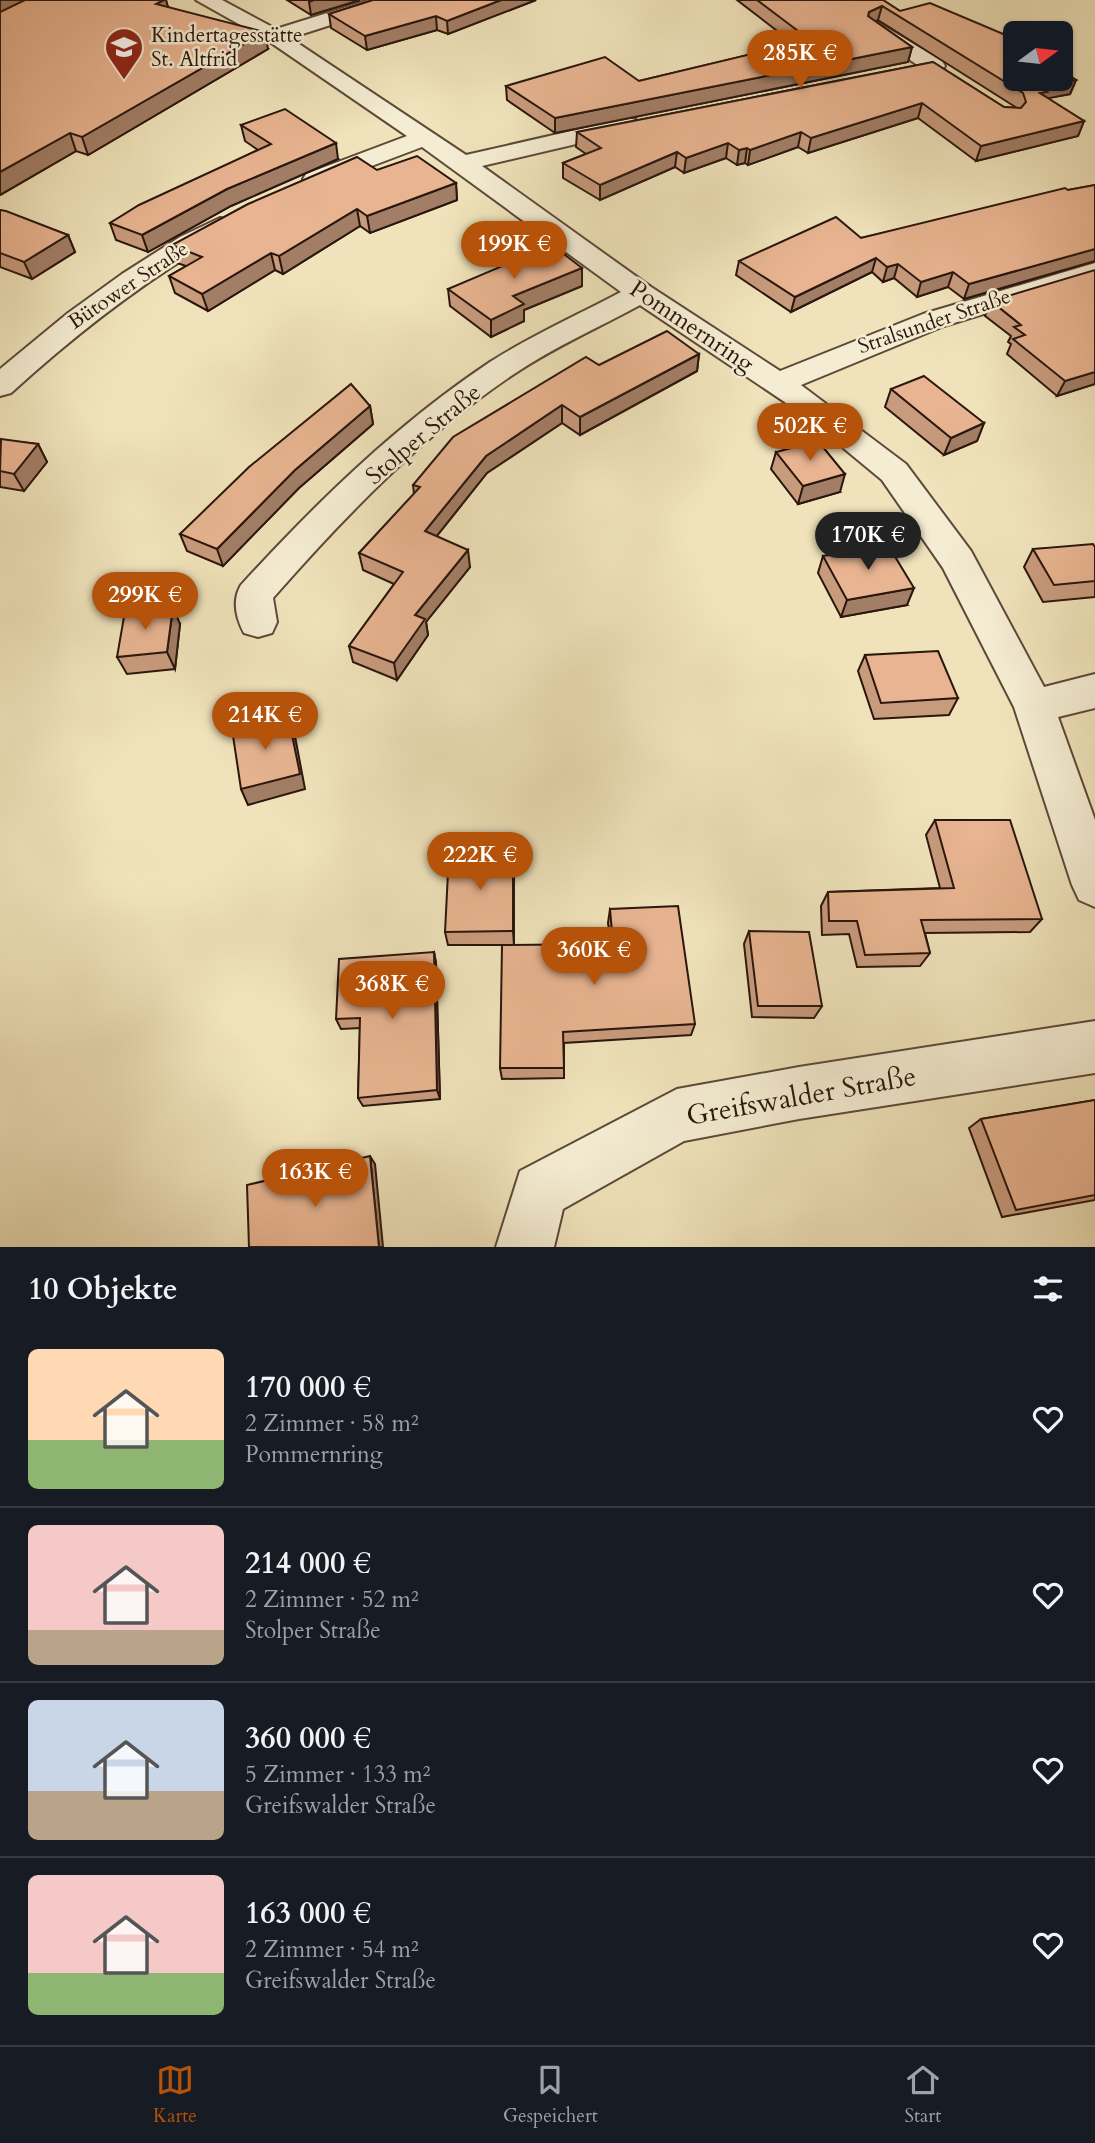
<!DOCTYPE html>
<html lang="de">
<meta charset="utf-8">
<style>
body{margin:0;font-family:Cardo,serif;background:#20242c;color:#f1f3f6;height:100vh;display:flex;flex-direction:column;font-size:26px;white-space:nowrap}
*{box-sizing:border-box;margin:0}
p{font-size:23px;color:#9ea1a6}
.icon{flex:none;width:38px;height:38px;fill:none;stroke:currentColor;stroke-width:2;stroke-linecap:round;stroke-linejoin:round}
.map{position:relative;height:1247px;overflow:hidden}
.sheet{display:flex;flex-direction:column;background:#171b24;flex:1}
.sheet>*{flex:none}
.needle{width:46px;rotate:75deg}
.tools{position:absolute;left:1003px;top:21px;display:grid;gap:14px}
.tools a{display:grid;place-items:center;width:70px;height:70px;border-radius:10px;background:#171b24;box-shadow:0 2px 5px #0004;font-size:35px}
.price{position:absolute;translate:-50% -60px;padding:0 16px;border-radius:24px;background:#b45309;color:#fff;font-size:23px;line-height:46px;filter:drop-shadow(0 2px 4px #0008)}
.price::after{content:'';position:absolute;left:50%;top:42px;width:21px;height:16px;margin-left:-10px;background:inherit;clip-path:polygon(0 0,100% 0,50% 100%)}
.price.selected{background:#222;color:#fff}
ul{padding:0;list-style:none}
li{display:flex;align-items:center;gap:21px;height:175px;padding:0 28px}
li+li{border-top:2px solid #363941}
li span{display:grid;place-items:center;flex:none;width:196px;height:140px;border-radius:10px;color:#555}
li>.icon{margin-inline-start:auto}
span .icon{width:84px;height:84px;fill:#fffc;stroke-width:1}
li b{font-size:30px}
h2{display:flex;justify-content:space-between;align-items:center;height:84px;padding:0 28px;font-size:30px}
.menu{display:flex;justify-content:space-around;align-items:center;height:98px;border-top:2px solid #363941;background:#171b24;font-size:19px;color:#9ea1a6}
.menu a{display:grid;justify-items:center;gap:4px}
.menu .selected{color:#b45309}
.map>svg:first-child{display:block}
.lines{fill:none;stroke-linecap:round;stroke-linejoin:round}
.minor-casing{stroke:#5c4938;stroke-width:4}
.minor{fill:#f5edd3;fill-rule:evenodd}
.wall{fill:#c89b7d;stroke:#2a160d;stroke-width:2}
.shaded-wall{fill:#a27e66;stroke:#2a160d;stroke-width:2}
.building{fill:#e8b491;stroke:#2a160d;stroke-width:2}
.labels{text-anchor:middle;stroke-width:5;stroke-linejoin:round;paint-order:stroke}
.far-poi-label{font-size:21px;fill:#2a160d;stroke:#f5edd3;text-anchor:start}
.far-street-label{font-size:21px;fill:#2a160d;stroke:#f5edd3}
.street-label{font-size:24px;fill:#2a160d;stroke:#f5edd3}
.near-street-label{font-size:28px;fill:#2a160d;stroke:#f5edd3}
</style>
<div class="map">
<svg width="1095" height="1247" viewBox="0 0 1095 1247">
<rect width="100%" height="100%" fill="#f0e3bb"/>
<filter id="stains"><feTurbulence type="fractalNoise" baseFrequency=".00286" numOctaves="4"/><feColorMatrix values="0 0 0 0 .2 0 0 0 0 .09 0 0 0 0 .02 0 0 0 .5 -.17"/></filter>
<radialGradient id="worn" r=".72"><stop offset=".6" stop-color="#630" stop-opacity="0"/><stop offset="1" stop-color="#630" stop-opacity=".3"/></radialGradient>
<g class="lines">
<defs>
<g id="minor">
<path d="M 196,0 L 222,0 L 276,29 L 369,0 L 399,0 L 396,4 L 290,38 L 466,155 L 628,118 L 636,120 L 640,125 L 636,130 L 482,166 L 651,287 L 780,371 L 923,314 L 1095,263 L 1095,280 L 944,326 L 801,385 L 906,464 L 971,551 L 1044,687 L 1095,674 L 1095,708 L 1058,717 L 1095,820 L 1095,907 L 1079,900 L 1072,885 L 1014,707 L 943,568 L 882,480 L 801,413 L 640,305 C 598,328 554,347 514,374 C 423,435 345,516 273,598 L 277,622 L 272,633 L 258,637 L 244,633 C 236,618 232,600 241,585 C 316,503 397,424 490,362 C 532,335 578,315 621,292 L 422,147 L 324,184 L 306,184 L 303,179 L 306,174 L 407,136 L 267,40 Z"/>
<path d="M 877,22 L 942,61 L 945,66 L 942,71 L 926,71 L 870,32 L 867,28 Z"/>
<path d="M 220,218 L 229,220 L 233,226 L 229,232 C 149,277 79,331 11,393 L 0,396 L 0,369 L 68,313 L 122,274 L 180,237 Z"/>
<path d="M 1095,1021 L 1095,1073 L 799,1119 L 684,1141 L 563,1209 L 554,1247 L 496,1247 L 520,1171 L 677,1089 L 799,1067 Z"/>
</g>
</defs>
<use href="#minor" class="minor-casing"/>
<use href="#minor" class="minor"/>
</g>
<g class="wall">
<path d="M 0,0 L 166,0 L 168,7 L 268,49 L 88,155 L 76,151 L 0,195 Z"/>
<path d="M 287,0 L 360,0 L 311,15 Z"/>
<path d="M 373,0 L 536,0 L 448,34 L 437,30 L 367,50 L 331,28 L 329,14 Z"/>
<path d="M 737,0 L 883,0 L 900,11 L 1076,80 L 1070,94 L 1047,98 L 1084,121 L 1078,136 L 976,161 L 918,118 L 808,153 L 798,147 L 748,165 L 745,163 L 737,165 L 726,158 L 684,173 L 675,167 L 600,200 L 563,178 L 563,163 L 586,154 L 576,147 L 577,132 L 933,62 L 1004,107 L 1017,108 L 878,20 L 875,21 L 912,47 L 908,62 L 555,133 L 507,100 L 506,86 L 639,81 L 794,44 Z"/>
<path d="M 241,125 L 338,159 L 231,206 L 148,252 L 116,240 L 110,223 L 258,150 L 245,141 Z"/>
<path d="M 377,170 L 456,183 L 457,200 L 370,233 L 360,226 L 283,274 L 275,270 L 208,311 L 175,293 L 169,276 L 186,266 L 177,263 L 172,245 Z"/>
<path d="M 1095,185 L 1095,261 L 964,299 L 948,287 L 917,297 L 894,278 L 883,282 L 872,272 L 791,312 L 736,275 L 739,261 L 861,238 L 1068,190 Z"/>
<path d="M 0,210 L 68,235 L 75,252 L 32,279 L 0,267 Z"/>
<path d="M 582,286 L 524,310 L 524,321 L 491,337 L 450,306 L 448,289 Z"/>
<path d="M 991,301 L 1095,384 L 1057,396 L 1007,354 L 1011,344 L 1008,342 L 1011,336 L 985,316 Z"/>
<path d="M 699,354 L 697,371 L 580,435 L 562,423 L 487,473 L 437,536 L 470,567 L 426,622 L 428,635 L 397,680 L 353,662 L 349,646 L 394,584 L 363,570 L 359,553 L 414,494 L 413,485 L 599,365 Z"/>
<path d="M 891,389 L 984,423 L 977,441 L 944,455 L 885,407 Z"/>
<path d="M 370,406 L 373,424 L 299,488 L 223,566 L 187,551 L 180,534 Z"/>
<path d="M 0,440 L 38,444 L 47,462 L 24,491 L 0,487 Z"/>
<path d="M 776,452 L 840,492 L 798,504 L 771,469 Z"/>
<path d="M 1095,547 L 1095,597 L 1043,602 L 1024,567 L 1033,549 Z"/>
<path d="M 823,556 L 907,605 L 841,617 L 818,573 Z"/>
<path d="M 180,624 L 175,669 L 127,674 L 117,657 Z"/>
<path d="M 865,655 L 958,698 L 949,715 L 874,719 L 858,671 Z"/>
<path d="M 935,820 L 1042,919 L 1030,932 L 925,933 L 930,953 L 920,966 L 857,967 L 849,934 L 822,935 L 821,906 L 828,892 L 940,888 L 926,835 Z"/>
<path d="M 514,866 L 514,945 L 448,945 L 445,932 Z"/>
<path d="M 610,909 L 695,1024 L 691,1035 L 564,1043 L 564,1078 L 502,1079 L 500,1068 L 611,944 L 608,923 Z"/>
<path d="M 749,931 L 822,1006 L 814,1018 L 752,1017 L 744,944 Z"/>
<path d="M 434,952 L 436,963 L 440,1099 L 363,1106 L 358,1098 L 360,1028 L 341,1029 L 336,1019 Z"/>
<path d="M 1095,1100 L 1095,1200 L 1002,1217 L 969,1128 L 981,1119 Z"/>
</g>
<g class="shaded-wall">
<path d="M 0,0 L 29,0 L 0,13 Z"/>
<path d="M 164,0 L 166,0 L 170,16 L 156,4 Z"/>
<path d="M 314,0 L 360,0 L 311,15 L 309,2 Z"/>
<path d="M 501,0 L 536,0 L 448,34 L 447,21 Z"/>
<path d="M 882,6 L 878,20 L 866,26 L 869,12 Z"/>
<path d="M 436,16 L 437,30 L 367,50 L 365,36 Z"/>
<path d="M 265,32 L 268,49 L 88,155 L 82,137 Z"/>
<path d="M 912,47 L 908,62 L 555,133 L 555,118 Z"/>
<path d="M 1076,80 L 1070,94 L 1044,99 L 1042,107 L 1038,86 Z"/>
<path d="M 922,103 L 918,118 L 808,153 L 811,138 Z"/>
<path d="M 1084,121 L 1078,136 L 976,161 L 981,146 Z"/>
<path d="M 801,132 L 798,147 L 748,165 L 750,150 Z"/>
<path d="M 70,133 L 76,151 L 0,195 L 0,172 Z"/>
<path d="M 336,143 L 338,159 L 231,206 L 148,252 L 142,235 L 227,189 Z"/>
<path d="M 728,143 L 726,158 L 684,173 L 686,158 Z"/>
<path d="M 747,148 L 745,163 L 737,165 L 739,150 Z"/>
<path d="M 677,152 L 675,167 L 600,200 L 600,185 Z"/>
<path d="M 456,183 L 457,200 L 370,233 L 367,216 Z"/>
<path d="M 357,209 L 360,226 L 283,274 L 279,256 Z"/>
<path d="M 68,235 L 75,252 L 32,279 L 24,262 Z"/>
<path d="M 1095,249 L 1095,261 L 964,299 L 969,284 Z"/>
<path d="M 271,253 L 275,270 L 208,311 L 202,294 Z"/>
<path d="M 876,258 L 872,272 L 791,312 L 795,297 Z"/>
<path d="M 898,264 L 894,278 L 883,282 L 887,267 Z"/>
<path d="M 582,268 L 582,286 L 524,310 L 524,321 L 491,337 L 491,320 L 513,296 Z"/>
<path d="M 953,272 L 948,287 L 917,297 L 921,282 Z"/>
<path d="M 699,354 L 697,371 L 580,435 L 580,417 Z"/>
<path d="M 1095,372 L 1095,384 L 1057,396 L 1065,381 Z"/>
<path d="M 562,405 L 562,423 L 487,473 L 427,548 L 425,531 L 486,456 Z"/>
<path d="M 370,406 L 373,424 L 299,488 L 223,566 L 217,549 L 295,470 Z"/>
<path d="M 984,423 L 977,441 L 944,455 L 951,438 Z"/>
<path d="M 38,444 L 47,462 L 24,491 L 14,474 Z"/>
<path d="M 845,474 L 840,492 L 798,504 L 803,486 Z"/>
<path d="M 468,550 L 470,567 L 426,622 L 428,635 L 397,680 L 394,663 L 415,615 Z"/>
<path d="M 914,588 L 907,605 L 841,617 L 847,600 Z"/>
<path d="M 173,607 L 180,624 L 175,669 L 167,652 Z"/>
<path d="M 288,715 L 294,731 L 305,789 L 248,805 L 241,789 Z"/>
<path d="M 513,851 L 514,866 L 514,945 L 513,931 Z"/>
<path d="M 434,952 L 436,963 L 440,1099 L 437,1090 Z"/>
<path d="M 370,1156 L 375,1164 L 383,1247 L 379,1247 Z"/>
</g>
<g class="building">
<path d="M 25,0 L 164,0 L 156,4 L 265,32 L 82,137 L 70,133 L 0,172 L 0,12 Z"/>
<path d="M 373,0 L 501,0 L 447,21 L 436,16 L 365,36 L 329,14 Z"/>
<path d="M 757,0 L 883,0 L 900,11 L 930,3 L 1015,39 L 1015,79 L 1060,79 L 1060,69 L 1076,80 L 1038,86 L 1047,92 L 1040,93 L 1084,121 L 981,146 L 922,103 L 811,138 L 801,132 L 750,150 L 747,148 L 739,150 L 728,143 L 686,158 L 677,152 L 600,185 L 563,163 L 601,148 L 577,132 L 933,62 L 1004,107 L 1021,108 L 1026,102 L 1023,93 L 882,6 L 869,12 L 868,16 L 912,47 L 555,118 L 506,86 L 605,57 L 639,81 L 810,40 Z"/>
<path d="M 285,109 L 336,143 L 227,189 L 142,235 L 110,223 L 139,205 L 271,144 L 241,125 Z"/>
<path d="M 417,156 L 456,183 L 367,216 L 357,209 L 279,256 L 271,253 L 202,294 L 169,276 L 202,257 L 172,245 L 248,204 L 357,157 L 377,170 Z"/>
<path d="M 1095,185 L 1095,249 L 969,284 L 953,272 L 921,282 L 898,264 L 887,267 L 876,258 L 795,297 L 739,261 L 836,217 L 861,238 L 1065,188 L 1068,190 Z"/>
<path d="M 0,210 L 6,211 L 68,235 L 24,262 L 0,253 Z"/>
<path d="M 552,245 L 582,268 L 513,296 L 524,304 L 491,320 L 448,289 Z"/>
<path d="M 1095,270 L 1095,372 L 1065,381 L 1013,339 L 1025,335 L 1014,327 L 1021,325 L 991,301 Z"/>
<path d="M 667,331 L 699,354 L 580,417 L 562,405 L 486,456 L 425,531 L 468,550 L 415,615 L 425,619 L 394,663 L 349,646 L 403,572 L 359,553 L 420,487 L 413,485 L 453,437 L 586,357 L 599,365 Z"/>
<path d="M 924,376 L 984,423 L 951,438 L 891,389 Z"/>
<path d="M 351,384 L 370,406 L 295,470 L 217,549 L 180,534 L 249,467 Z"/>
<path d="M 1,439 L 38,444 L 14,474 L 0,471 Z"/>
<path d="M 818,441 L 845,474 L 803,486 L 776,452 Z"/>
<path d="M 1093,544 L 1095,547 L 1095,581 L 1054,585 L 1033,549 Z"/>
<path d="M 888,545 L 914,588 L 847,600 L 823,556 Z"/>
<path d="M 173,607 L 167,652 L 117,657 L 125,611 Z"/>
<path d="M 938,651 L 958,698 L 881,703 L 865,655 Z"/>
<path d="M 288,715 L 300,774 L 241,789 L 232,729 Z"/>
<path d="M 935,820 L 1010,820 L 1042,919 L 921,920 L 930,953 L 865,955 L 857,921 L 829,921 L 828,892 L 954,888 Z"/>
<path d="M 513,851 L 513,931 L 445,932 L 449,853 Z"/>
<path d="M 678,906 L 695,1024 L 563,1032 L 564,1068 L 500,1068 L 502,945 L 613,944 L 610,909 Z"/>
<path d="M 749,931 L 809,932 L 822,1006 L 758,1006 Z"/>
<path d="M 434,952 L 437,1090 L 358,1098 L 360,1018 L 336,1019 L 339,959 Z"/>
<path d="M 1095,1100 L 1095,1195 L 1016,1210 L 981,1119 Z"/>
<path d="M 370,1156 L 379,1247 L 249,1247 L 247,1185 Z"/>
</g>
<defs>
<symbol id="school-pin" viewBox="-11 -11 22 30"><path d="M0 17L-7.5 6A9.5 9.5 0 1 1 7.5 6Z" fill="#8f2418" stroke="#f5edd3"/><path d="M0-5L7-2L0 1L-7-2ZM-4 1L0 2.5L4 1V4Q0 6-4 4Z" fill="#fff"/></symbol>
</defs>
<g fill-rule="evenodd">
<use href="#school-pin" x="102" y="25" width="44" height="60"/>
</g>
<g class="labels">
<g class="far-poi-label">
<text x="151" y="42">Kindertagesstätte<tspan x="151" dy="24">St. Altfrid</tspan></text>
</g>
<g class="far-street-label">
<text transform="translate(128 285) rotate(-34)" y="7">Bütower Straße</text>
<text transform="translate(934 321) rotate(-19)" y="7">Stralsunder Straße</text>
</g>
<g class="street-label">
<text transform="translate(692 326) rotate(34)" y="8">Pommernring</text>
<text transform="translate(423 434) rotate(-40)" y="8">Stolper Straße</text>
</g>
<g class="near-street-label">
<text transform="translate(801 1095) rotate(-10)" y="10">Greifswalder Straße</text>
</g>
</g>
<rect width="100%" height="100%" filter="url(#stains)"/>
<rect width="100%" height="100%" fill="url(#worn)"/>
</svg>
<div class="tools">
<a><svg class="needle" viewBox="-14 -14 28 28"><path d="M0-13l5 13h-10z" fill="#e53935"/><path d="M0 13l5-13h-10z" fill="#9ea1a6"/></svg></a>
</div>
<b class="price" style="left:800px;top:90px">285K €</b>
<b class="price" style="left:514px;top:281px">199K €</b>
<b class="price" style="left:810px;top:463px">502K €</b>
<b class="price selected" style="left:868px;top:572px">170K €</b>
<b class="price" style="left:145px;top:632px">299K €</b>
<b class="price" style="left:265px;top:752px">214K €</b>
<b class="price" style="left:480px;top:892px">222K €</b>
<b class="price" style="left:594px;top:987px">360K €</b>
<b class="price" style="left:392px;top:1021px">368K €</b>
<b class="price" style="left:315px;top:1209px">163K €</b>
</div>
<section class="sheet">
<h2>10 Objekte<svg class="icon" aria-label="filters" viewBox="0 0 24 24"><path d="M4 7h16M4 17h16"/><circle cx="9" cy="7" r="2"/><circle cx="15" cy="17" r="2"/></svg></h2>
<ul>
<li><span style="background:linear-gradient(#ffd9b3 65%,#8fb573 0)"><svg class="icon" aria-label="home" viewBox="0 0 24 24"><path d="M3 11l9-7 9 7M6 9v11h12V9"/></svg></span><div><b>170 000 €</b><p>2 Zimmer · 58 m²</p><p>Pommernring</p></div><svg class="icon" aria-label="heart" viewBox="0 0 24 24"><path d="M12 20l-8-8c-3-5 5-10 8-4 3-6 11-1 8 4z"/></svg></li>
<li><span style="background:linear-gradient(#f6c9c9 75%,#b9a48a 0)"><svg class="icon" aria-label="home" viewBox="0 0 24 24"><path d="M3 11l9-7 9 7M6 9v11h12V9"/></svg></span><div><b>214 000 €</b><p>2 Zimmer · 52 m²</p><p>Stolper Straße</p></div><svg class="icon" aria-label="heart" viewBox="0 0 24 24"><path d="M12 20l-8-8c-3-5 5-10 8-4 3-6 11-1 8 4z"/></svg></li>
<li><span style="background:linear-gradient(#c9d6e8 65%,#b9a48a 0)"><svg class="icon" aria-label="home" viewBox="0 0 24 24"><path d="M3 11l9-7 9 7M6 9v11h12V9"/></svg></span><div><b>360 000 €</b><p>5 Zimmer · 133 m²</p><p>Greifswalder Straße</p></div><svg class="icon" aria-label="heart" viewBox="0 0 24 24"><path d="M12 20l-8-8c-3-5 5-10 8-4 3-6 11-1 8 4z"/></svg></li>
<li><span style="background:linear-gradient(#f6c9c9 70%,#8fb573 0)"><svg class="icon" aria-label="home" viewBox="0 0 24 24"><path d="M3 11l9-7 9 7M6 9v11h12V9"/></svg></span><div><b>163 000 €</b><p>2 Zimmer · 54 m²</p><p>Greifswalder Straße</p></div><svg class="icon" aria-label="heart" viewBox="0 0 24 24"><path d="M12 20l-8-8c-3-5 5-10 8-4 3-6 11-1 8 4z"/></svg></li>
</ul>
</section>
<nav class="menu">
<a class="selected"><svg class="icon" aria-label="map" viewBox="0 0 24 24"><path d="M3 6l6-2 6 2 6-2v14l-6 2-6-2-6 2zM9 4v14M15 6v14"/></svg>Karte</a>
<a><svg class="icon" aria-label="saved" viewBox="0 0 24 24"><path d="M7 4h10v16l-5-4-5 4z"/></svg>Gespeichert</a>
<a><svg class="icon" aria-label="home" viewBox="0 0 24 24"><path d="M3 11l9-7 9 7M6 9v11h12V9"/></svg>Start</a>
</nav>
